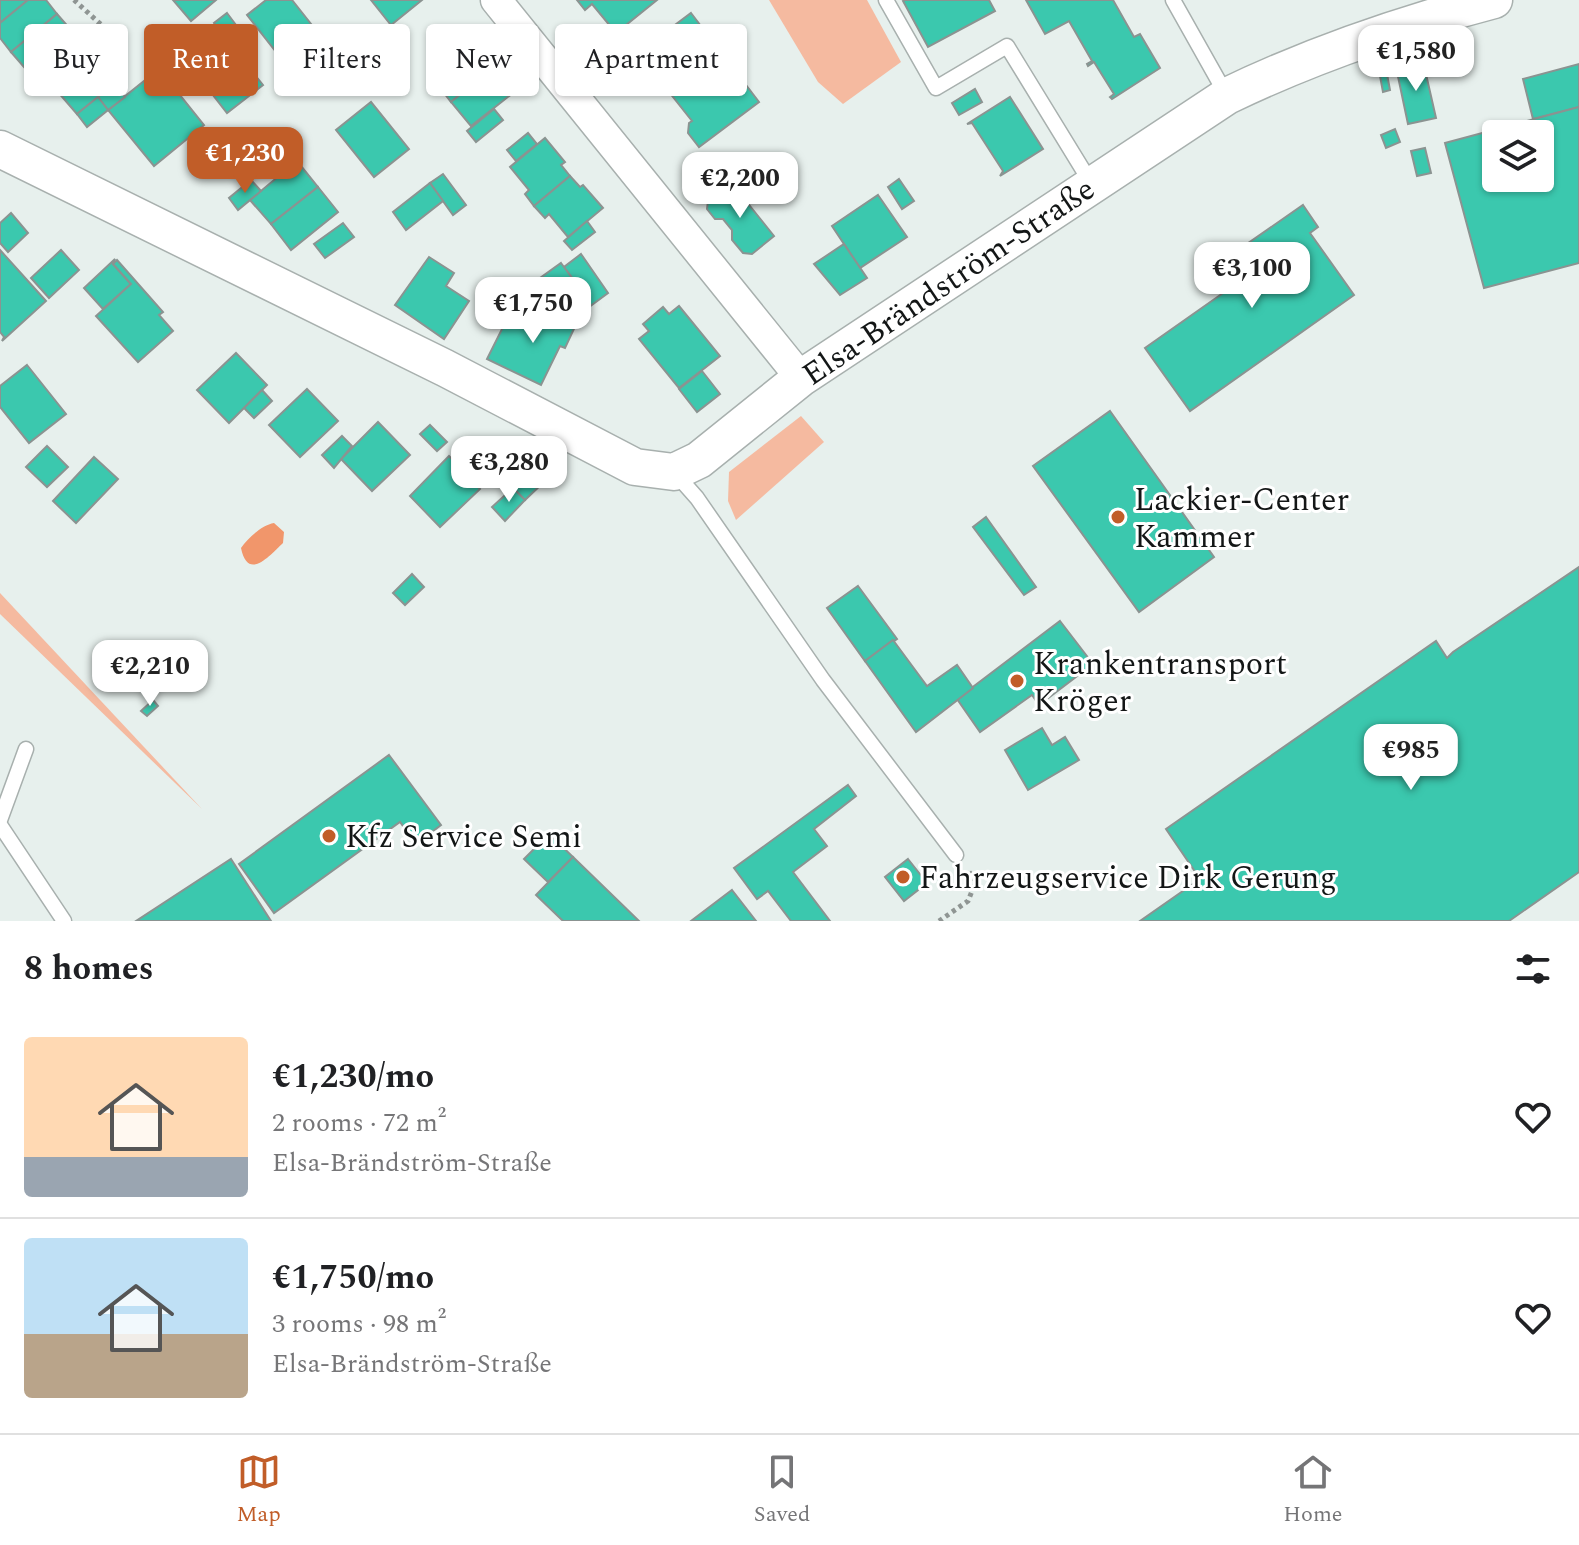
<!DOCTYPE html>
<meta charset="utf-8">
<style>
body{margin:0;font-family:Spectral,serif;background:#f2f2f2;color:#202124;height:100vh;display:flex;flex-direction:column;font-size:30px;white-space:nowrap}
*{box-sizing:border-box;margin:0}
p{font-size:26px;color:#757577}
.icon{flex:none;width:44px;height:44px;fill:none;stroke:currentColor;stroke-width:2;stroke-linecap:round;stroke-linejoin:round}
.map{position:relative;height:921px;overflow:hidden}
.details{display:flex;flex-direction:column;background:#fff;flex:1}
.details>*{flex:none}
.hud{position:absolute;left:24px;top:24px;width:800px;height:72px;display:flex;gap:16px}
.tools{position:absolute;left:1482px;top:120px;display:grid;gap:16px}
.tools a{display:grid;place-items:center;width:72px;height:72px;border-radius:8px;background:#fff;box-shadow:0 2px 6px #0004;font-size:40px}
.price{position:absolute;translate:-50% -68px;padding:0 18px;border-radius:16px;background:#fff;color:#222;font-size:26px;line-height:52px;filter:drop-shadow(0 2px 4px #0008)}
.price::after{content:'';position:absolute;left:50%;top:48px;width:24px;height:18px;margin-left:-12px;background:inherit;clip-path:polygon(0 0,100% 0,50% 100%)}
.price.current{background:#c15d28;color:#fff}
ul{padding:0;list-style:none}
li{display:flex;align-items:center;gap:24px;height:200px;padding:0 24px}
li+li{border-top:2px solid #e0e0e0}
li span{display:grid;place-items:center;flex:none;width:224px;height:160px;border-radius:8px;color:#555}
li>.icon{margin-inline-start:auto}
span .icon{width:96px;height:96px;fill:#fffc;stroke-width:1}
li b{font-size:34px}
h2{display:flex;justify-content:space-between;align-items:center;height:96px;padding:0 24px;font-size:34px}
.pill{padding:0 28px;border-radius:8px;background:#fff;box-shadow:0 2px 6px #0004;font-size:28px;line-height:72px}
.pill.current{background:#c15d28;color:#fff}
.menu{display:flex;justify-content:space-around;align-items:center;height:112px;border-top:2px solid #e0e0e0;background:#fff;font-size:22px;color:#757577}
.menu a{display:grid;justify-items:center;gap:4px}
.menu .current{color:#c15d28}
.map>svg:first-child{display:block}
.green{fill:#f5baa0}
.water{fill:#f1966b}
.building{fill:#3bc8ae;stroke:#8b9391;stroke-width:2;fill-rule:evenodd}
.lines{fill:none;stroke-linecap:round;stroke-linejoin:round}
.service-casing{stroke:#a8b0ae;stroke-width:17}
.minor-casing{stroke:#a8b0ae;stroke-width:33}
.tertiary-casing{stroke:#a8b0ae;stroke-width:39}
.path{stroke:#8f9593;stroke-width:5;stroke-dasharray:4 4;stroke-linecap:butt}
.service{stroke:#fff;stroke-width:14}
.minor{stroke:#fff;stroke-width:30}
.tertiary{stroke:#fff;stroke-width:36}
.poi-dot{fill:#c15d28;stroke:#fff;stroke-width:3}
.labels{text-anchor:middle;stroke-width:6;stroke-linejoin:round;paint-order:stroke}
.street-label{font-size:32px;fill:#131616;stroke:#fff}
.poi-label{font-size:32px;fill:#131616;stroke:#fff;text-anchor:start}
</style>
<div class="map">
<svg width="1579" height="921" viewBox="0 0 1579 921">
<rect width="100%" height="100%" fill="#e7f0ed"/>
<g class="green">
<path d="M 769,0 L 867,0 L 901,62 L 843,104 L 818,82 Z"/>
<path d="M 801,416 L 824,442 L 736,520 L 728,501 L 729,472 Z"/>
<path d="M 0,593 L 202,809 L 0,614 Z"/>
</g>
<path class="water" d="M 274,523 L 284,532 L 283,543 C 270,555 248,582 241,548 C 248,538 262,525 274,523 Z"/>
<g class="building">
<path d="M 0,0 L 28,0 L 0,23 Z"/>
<path d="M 28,0 L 46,0 L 57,14 L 11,52 L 0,38 L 0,23 Z"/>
<path d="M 173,0 L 216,0 L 191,21 Z"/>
<path d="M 266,0 L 292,0 L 319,34 L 284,62 L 247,15 Z"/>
<path d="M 371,0 L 422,0 L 391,25 Z"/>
<path d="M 577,0 L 657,0 L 616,33 L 592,4 L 585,10 Z"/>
<path d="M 905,0 L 989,0 L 995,11 L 928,47 L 903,1 Z"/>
<path d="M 1026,0 L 1113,0 L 1134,37 L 1140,34 L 1160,68 L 1112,99 L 1110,97 L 1114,94 L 1094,62 L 1088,66 L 1087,64 L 1092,61 L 1069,21 L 1045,34 Z"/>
<path d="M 227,13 L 245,37 L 232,47 L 214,23 Z"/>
<path d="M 691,13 L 759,102 L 699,147 L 688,133 L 689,123 L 692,121 L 669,92 L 657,93 L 631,58 Z"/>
<path d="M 57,14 L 77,37 L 31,75 L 11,52 Z"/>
<path d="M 85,31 L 104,54 L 58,92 L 39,68 Z"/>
<path d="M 461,33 L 471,44 L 444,66 L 434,54 Z"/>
<path d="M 223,35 L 263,85 L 227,113 L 188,63 Z"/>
<path d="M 477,39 L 498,64 L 451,102 L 431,76 Z"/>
<path d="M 104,54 L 123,77 L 77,114 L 58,92 Z"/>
<path d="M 1423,61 L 1436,118 L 1408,124 L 1396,67 Z"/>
<path d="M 498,64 L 518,89 L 471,126 L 451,102 Z"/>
<path d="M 1579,64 L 1579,107 L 1533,119 L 1523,79 Z"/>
<path d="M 159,69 L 204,125 L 154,166 L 108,110 Z"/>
<path d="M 1387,74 L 1390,90 L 1383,92 L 1380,76 Z"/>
<path d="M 114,84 L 125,97 L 108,110 L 98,97 Z"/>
<path d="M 975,89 L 982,102 L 959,115 L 952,103 Z"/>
<path d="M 98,97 L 108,110 L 87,127 L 77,114 Z"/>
<path d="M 1010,97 L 1043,149 L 1000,176 L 1003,171 L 972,123 L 967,124 Z"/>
<path d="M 371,102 L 409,149 L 374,177 L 336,130 Z"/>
<path d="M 1579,107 L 1579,263 L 1484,288 L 1445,143 ZM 1496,134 L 1540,134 L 1540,178 L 1496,178 Z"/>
<path d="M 494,109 L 503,120 L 476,142 L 467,131 Z"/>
<path d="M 1395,129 L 1400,142 L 1386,148 L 1381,135 Z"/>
<path d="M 528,133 L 537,144 L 516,161 L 507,150 Z"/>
<path d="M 545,138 L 565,162 L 561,165 L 570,176 L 534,206 L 525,194 L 529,190 L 510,167 Z"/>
<path d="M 1425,148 L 1431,173 L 1417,176 L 1411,151 Z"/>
<path d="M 297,161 L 318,187 L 271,224 L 250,200 Z"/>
<path d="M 732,162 L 745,179 L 725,193 L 716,193 L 707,182 Z"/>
<path d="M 443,174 L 466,205 L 453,215 L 430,183 Z"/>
<path d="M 570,176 L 580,187 L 583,185 L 603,208 L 568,237 L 549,214 L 545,218 L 534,206 Z"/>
<path d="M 899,179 L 914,201 L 902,209 L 888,187 Z"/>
<path d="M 251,180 L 261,191 L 238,210 L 229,198 Z"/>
<path d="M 430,183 L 443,201 L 406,230 L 393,212 Z"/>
<path d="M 734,186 L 774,236 L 752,254 L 743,253 L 732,240 L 732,230 L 723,219 L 715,219 L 707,209 L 708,201 L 716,193 L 725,193 Z"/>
<path d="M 318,187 L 338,212 L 291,250 L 271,224 Z"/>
<path d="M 878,195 L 907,237 L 860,268 L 832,226 Z"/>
<path d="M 1303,205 L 1318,227 L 1310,233 L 1354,295 L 1190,411 L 1145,348 L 1233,286 L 1218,264 Z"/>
<path d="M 11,213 L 28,233 L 8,252 L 0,243 L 0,223 Z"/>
<path d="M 587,221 L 595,232 L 572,250 L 564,241 Z"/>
<path d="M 343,223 L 354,237 L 325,258 L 314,244 Z"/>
<path d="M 844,244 L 867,278 L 840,295 L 814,264 Z"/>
<path d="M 0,250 L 46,301 L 2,341 L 4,337 L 0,332 Z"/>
<path d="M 61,250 L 79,270 L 49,298 L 31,278 Z"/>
<path d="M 581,254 L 608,293 L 589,307 L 573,285 L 576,283 L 564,267 Z"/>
<path d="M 429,257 L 454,273 L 446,286 L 469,301 L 444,339 L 395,305 Z"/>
<path d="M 115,259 L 113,264 L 131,284 L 103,309 L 84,288 Z"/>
<path d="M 117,260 L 163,312 L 159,315 L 173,331 L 138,362 L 96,316 L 131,284 L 113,264 Z"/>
<path d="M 561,263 L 572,278 L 550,293 L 540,278 Z"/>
<path d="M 679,306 L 720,356 L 679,388 L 639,339 L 649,331 L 643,324 L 663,307 L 669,314 Z"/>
<path d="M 568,310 L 580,316 L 565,348 L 560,346 L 541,385 L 487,359 L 507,319 L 532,331 L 542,311 L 562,322 Z"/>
<path d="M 236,353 L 267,385 L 229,423 L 197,390 Z"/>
<path d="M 27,365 L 66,414 L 29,443 L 0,407 L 0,386 Z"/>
<path d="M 702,371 L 720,394 L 697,412 L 679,389 Z"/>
<path d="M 307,389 L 338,421 L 300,457 L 269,425 Z"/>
<path d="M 262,390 L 272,401 L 254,418 L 244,408 Z"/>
<path d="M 1110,411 L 1214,557 L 1139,612 L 1033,466 Z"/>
<path d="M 378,422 L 410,455 L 372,491 L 341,459 Z"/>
<path d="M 430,425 L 447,442 L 437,451 L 420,434 Z"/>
<path d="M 342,436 L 352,446 L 334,468 L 322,455 Z"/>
<path d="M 47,446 L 68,467 L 47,487 L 26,467 Z"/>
<path d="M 449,456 L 480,489 L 440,527 L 410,496 Z"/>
<path d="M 94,457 L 118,479 L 76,523 L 53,501 Z"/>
<path d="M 533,469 L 545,481 L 525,500 L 513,488 Z"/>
<path d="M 513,488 L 525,500 L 505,521 L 492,507 Z"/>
<path d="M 986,517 L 1036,587 L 1024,595 L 973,527 Z"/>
<path d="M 1579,567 L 1579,872 L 1509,921 L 1140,921 L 1200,879 L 1166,829 L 1436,641 L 1447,658 L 1453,652 Z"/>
<path d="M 412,574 L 424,587 L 405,605 L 393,593 Z"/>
<path d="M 858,586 L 897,639 L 865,661 L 827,608 Z"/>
<path d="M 1060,621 L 1093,664 L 1039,705 L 1032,695 L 980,732 L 957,699 Z"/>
<path d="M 893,640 L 927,686 L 957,665 L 973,688 L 916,732 L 865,661 Z"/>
<path d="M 153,700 L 158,706 L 147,716 L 141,711 Z"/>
<path d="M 1042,728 L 1052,745 L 1065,737 L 1079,760 L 1028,790 L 1005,750 Z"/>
<path d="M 389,755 L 441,825 L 416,844 L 400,822 L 274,913 L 239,864 Z"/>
<path d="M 848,785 L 856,796 L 814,829 L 827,846 L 793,872 L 830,921 L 791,921 L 768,891 L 757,899 L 734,868 Z"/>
<path d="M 549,834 L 573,857 L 548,882 L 524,859 Z"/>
<path d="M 573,857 L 639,921 L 563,921 L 536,895 Z"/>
<path d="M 231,859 L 271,921 L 136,921 Z"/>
<path d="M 908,859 L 927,883 L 904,901 L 885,877 Z"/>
<path d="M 732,890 L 756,921 L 691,921 Z"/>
</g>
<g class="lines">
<defs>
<g id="service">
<path d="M 886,0 L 936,88 L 1007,46 L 1091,183"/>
<path d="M 1173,0 L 1227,96"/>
<path d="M 674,472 L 697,498 L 823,680 L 956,855"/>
<path d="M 0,820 L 26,749"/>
<path d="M 0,825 L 64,921"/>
</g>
<path id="minor" d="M 496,0 L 801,378"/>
<path id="tertiary" d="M 0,149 L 445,368 L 635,467 L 674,472 L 699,460 L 801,378 L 1227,96 C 1312,55 1403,24 1494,0"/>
</defs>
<use href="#service" class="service-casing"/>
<use href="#minor" class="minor-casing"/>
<use href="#tertiary" class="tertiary-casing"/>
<g class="path">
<path d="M 74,0 L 107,30"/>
<path d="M 939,921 L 968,901 L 976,881 L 969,872"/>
</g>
<use href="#service" class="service"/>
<use href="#minor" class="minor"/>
<use href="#tertiary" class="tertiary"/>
</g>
<g class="poi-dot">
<circle cx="1118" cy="517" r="8"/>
<circle cx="1017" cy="681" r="8"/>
<circle cx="329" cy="836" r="8"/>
<circle cx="903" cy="877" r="8"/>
</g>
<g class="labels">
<g class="street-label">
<text transform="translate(948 281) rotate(-34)" y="11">Elsa-Brändström-Straße</text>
</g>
<g class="poi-label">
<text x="1134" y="510">Lackier-Center<tspan x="1134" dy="37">Kammer</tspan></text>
<text x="1033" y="674">Krankentransport<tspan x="1033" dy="37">Kröger</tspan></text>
<text x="345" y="847">Kfz Service Semi</text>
<text x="919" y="888">Fahrzeugservice Dirk Gerung</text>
</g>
</g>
</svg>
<div class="tools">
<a><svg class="icon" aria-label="layers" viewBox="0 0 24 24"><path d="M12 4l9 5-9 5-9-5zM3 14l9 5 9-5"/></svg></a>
</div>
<b class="price" style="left:1416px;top:93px">€1,580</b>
<b class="price current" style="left:245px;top:195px">€1,230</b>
<b class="price" style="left:740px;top:220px">€2,200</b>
<b class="price" style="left:1252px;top:310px">€3,100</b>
<b class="price" style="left:533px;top:345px">€1,750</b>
<b class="price" style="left:509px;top:504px">€3,280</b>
<b class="price" style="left:150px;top:708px">€2,210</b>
<b class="price" style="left:1411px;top:792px">€985</b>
<div class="hud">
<a class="pill">Buy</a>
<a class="pill current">Rent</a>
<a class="pill">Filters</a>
<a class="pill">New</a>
<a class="pill">Apartment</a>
</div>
</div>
<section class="details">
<h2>8 homes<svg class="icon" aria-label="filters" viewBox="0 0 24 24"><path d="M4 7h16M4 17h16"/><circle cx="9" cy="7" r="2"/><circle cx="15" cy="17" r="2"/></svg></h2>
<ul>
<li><span style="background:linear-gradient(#ffd9b3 75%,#9aa5b1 0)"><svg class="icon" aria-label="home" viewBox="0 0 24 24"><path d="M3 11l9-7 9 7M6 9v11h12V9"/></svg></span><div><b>€1,230/mo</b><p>2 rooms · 72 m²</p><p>Elsa-Brändström-Straße</p></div><svg class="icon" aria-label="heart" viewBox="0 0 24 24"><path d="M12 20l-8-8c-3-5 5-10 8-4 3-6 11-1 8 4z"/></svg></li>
<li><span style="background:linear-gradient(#bfe0f5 60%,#b9a48a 0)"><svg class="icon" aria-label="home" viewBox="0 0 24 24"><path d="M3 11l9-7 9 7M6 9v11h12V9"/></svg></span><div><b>€1,750/mo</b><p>3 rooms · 98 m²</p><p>Elsa-Brändström-Straße</p></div><svg class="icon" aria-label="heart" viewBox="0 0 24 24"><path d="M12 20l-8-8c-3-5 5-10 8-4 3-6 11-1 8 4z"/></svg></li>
</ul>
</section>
<nav class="menu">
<a class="current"><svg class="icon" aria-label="map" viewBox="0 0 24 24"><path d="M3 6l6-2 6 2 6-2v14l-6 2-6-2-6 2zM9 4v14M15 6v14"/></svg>Map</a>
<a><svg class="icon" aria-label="saved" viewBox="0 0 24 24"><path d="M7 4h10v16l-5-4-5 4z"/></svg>Saved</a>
<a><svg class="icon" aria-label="home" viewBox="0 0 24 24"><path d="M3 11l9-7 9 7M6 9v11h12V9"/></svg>Home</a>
</nav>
